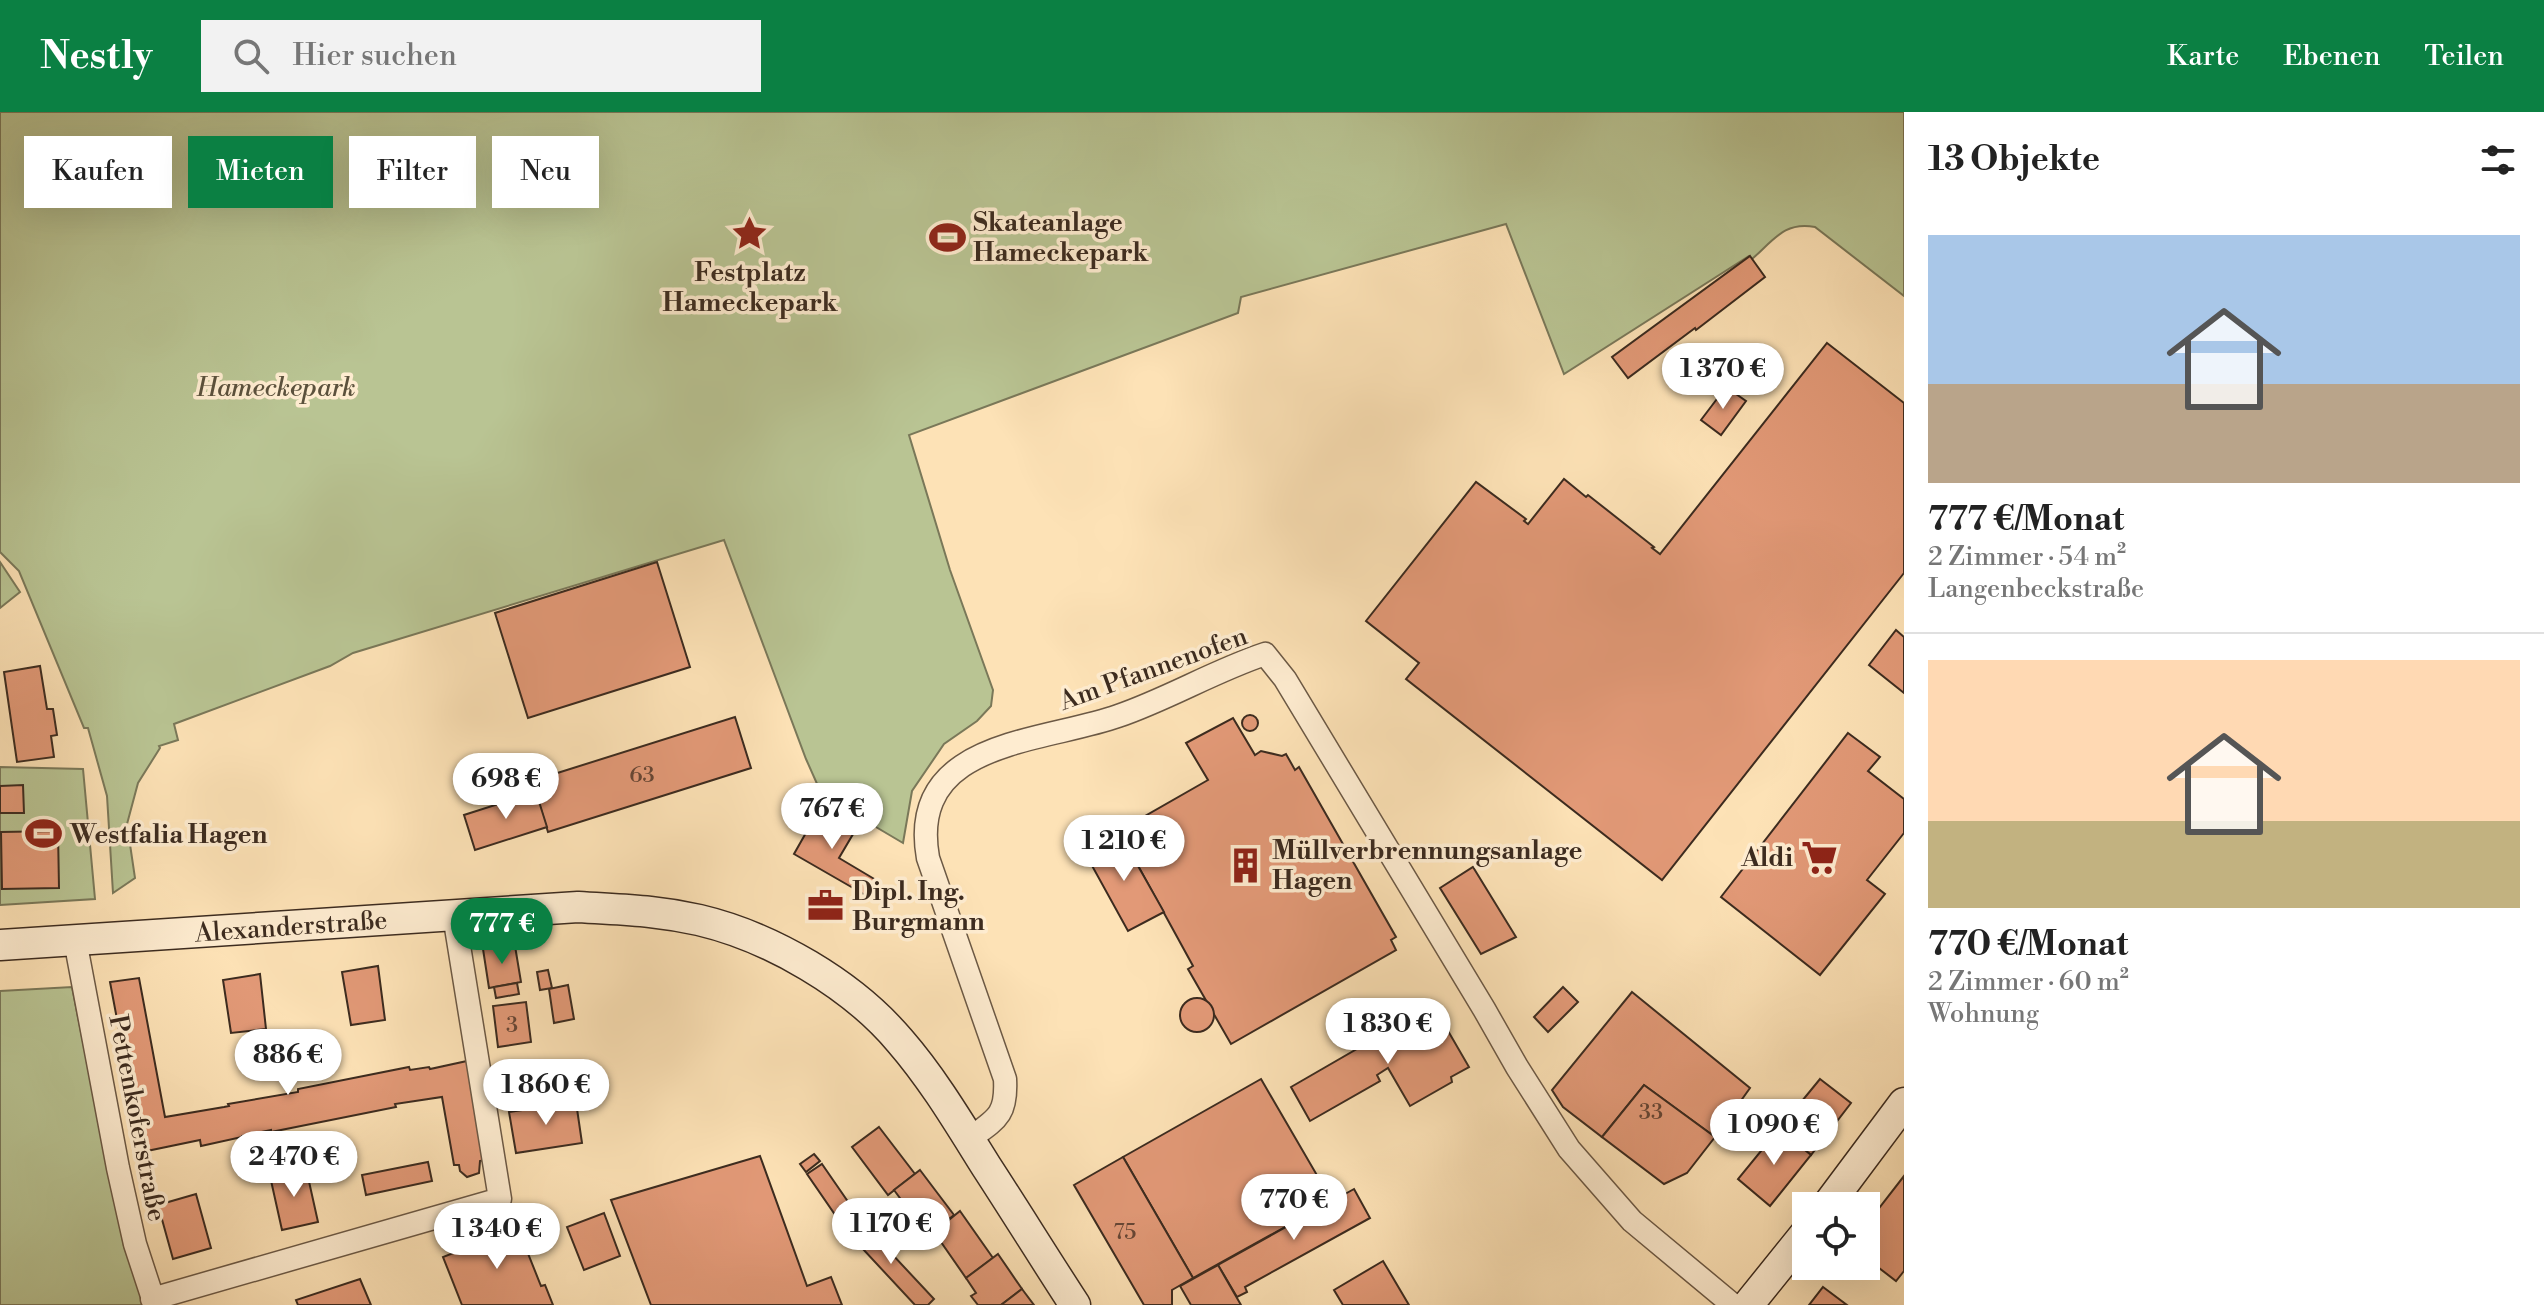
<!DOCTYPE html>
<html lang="de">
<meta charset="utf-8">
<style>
body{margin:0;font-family:"Libre Bodoni",serif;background:#f2f2f2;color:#222;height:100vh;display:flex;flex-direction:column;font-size:30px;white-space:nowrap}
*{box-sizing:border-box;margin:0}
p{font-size:26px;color:#767676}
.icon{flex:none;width:44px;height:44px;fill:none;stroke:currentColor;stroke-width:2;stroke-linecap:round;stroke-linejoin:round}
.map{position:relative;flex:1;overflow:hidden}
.panel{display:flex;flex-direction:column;background:#fff;width:640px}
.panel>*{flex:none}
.hud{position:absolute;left:24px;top:24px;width:760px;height:72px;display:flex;gap:16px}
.tools{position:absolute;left:1792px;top:1080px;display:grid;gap:16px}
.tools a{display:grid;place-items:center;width:88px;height:88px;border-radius:0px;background:#fff;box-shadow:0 8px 32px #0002;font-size:40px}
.price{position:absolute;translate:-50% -68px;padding:0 18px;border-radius:28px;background:#fff;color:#222;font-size:26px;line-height:52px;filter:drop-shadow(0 2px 4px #0008)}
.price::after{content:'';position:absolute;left:50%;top:48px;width:24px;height:18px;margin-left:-12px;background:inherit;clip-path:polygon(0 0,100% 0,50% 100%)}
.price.active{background:#0b8043;color:#fff}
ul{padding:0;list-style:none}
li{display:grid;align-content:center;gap:16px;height:424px;padding:0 24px}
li+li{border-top:2px solid #e0e0e0}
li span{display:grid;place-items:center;height:248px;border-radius:0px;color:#555}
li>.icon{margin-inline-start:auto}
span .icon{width:144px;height:144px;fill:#fffc;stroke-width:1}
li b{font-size:34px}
h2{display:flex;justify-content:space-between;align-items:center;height:96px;padding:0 24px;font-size:34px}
.chip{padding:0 28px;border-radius:0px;background:#fff;box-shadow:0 8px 32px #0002;font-size:28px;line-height:72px}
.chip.active{background:#0b8043;color:#fff}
header{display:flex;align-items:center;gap:48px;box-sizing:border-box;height:112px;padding:0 40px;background:#0b8043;color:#fff}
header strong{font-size:38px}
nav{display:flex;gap:44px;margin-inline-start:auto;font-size:28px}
.search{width:560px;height:72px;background:#f2f2f2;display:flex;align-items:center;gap:20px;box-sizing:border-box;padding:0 28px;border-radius:0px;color:#767676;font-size:30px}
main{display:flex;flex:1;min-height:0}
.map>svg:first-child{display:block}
.green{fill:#b9c493;stroke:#7a7859;stroke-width:2}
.building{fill:#e29977;stroke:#3c2b1f;stroke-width:2}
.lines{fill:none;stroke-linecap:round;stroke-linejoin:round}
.street-casing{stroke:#6c5945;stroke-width:25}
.secondary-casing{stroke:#3c2b1f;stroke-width:33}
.street{stroke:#feecd0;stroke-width:22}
.secondary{stroke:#feecd0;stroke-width:30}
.labels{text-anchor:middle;stroke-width:7;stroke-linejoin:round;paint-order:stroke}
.number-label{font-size:22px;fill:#664635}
.poi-label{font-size:26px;font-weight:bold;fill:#3c2b1f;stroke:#feecd0;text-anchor:start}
.park-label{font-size:26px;font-style:italic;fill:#5b513c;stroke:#feecd0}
.street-label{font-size:26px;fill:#3c2b1f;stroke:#feecd0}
</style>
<header>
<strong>Nestly</strong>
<div class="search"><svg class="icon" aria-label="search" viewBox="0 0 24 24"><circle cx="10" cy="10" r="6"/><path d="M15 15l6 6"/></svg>Hier suchen</div>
<nav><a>Karte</a><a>Ebenen</a><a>Teilen</a></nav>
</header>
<main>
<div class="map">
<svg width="1904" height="1193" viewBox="0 0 1904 1193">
<rect width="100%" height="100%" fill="#fde2b6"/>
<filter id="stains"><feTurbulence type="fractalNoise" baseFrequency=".0025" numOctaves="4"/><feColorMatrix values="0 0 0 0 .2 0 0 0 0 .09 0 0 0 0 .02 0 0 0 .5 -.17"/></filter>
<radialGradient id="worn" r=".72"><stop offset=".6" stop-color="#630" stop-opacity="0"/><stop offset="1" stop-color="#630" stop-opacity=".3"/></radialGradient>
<g class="green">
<path d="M 0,0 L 1904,0 L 1904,184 L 1815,115 C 1784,109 1773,129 1752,147 L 1749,144 L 1564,262 L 1506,112 L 1241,185 L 1238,201 L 909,323 L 950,458 L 993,578 L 991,594 L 977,609 L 944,632 L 912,679 L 903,731 L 822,683 L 806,647 L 724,428 L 353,541 L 330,554 L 174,612 L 178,628 L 159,634 L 160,636 L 138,671 L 127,712 L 135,766 L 113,781 L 107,684 L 88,616 L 84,616 L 19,459 L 0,440 Z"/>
<path d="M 0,450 L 20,480 L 0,496 Z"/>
<path d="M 0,655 L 83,657 L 95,787 L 0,793 Z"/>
<path d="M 72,875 L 124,1134 L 145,1193 L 0,1193 L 0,879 Z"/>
</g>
<g class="building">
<path d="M 1750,144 L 1765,165 L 1696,218 L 1695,216 L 1628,266 L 1612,245 Z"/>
<path d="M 1827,231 L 1904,291 L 1904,461 L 1662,768 L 1406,567 L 1419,551 L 1366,509 L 1476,370 L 1526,407 L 1524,409 L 1528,412 L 1564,367 L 1586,385 L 1588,383 L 1654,435 L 1652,436 L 1660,442 Z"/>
<path d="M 1726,275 L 1746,289 L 1721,323 L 1701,308 Z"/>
<path d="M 657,450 L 690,555 L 528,606 L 495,501 Z"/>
<path d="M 1896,518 L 1904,525 L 1904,581 L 1869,553 Z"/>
<path d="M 40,554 L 47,597 L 53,597 L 57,623 L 51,624 L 54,645 L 17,650 L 4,560 Z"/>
<circle cx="1250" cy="611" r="8"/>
<path d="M 735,605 L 751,656 L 548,720 L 532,669 Z"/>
<path d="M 1233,606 L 1255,643 L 1261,639 L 1282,644 L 1286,642 L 1295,658 L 1299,655 L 1396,825 L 1391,828 L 1396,838 L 1231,932 L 1188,857 L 1193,854 L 1119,719 L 1208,668 L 1186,631 Z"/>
<path d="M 1848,621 L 1880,645 L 1868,659 L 1904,687 L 1904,721 L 1867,768 L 1885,782 L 1820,863 L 1721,785 Z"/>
<path d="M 23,673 L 24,701 L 0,701 L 0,674 Z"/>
<path d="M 536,680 L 547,715 L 475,738 L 464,703 Z"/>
<path d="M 820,696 L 856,717 L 839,746 L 876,768 L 867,784 L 794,742 Z"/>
<path d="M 58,719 L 59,776 L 2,777 L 1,720 Z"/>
<path d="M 1120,722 L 1164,800 L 1128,819 L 1085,741 Z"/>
<path d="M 1473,755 L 1516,825 L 1481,842 L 1440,776 Z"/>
<path d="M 500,834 L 501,836 L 515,834 L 521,870 L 489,876 L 483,837 Z"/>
<path d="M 378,854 L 385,908 L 351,913 L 342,860 Z"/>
<path d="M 548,858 L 552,876 L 540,878 L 537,860 Z"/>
<path d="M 260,862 L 266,917 L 231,921 L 223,868 Z"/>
<path d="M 139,866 L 165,1005 L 224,995 L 229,994 L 228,992 L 298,980 L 298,977 L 409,955 L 410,958 L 429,955 L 430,957 L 467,949 L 484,1048 L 480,1049 L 479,1061 L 467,1065 L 460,1059 L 459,1053 L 454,1053 L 442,985 L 395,992 L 396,995 L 271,1020 L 271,1018 L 242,1024 L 242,1025 L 201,1034 L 200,1028 L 142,1040 L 110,870 Z"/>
<path d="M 517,871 L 519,882 L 496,886 L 494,875 Z"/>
<path d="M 568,873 L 574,907 L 554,911 L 549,877 Z"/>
<path d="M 1563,875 L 1578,890 L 1548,920 L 1534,905 Z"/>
<path d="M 1632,880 L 1750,976 L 1715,1025 L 1644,973 L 1602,1025 L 1563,995 L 1552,978 Z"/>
<circle cx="1197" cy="903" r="17"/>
<path d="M 526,890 L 531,930 L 498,935 L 493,894 Z"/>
<path d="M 1433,893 L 1469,955 L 1451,965 L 1452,970 L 1410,994 L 1388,956 L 1377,963 L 1380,969 L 1310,1009 L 1291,975 Z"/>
<path d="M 1261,967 L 1332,1089 L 1193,1166 L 1123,1045 Z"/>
<path d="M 1820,967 L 1851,991 L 1811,1043 L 1779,1017 Z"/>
<path d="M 1644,973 L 1715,1025 L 1687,1061 L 1664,1072 L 1602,1025 Z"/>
<path d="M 576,990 L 582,1031 L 516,1041 L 509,1000 Z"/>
<path d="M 879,1015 L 915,1062 L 888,1083 L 852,1035 Z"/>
<path d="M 1779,1017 L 1811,1043 L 1770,1094 L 1738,1067 Z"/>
<path d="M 814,1042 L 820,1049 L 806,1060 L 800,1052 Z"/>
<path d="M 760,1044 L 807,1174 L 831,1165 L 842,1193 L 651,1193 L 611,1088 Z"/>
<path d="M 1123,1045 L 1193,1166 L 1172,1178 L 1172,1193 L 1144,1193 L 1074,1073 Z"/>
<path d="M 428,1050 L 432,1069 L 366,1083 L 362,1063 Z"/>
<path d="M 822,1052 L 862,1110 L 847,1120 L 807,1062 Z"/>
<path d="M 306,1056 L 318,1110 L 282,1118 L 270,1064 Z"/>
<path d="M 920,1058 L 954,1103 L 928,1124 L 894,1078 Z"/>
<path d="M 1904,1064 L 1904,1159 L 1896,1169 L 1866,1146 L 1866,1113 Z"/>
<path d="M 1354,1077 L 1370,1106 L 1245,1175 L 1247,1180 L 1237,1185 L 1218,1153 Z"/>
<path d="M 196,1082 L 211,1136 L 173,1147 L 158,1093 Z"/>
<path d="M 960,1099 L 993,1146 L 966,1166 L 934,1120 Z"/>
<path d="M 604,1101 L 620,1144 L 584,1158 L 567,1115 Z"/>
<path d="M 515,1109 L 541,1174 L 545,1173 L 553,1193 L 462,1193 L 443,1145 L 479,1131 L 476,1124 Z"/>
<path d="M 862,1110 L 934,1187 L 928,1193 L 915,1193 L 849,1122 Z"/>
<path d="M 998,1142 L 1022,1177 L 1001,1193 L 978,1193 L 971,1184 L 976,1181 L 966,1166 Z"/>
<path d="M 1383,1149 L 1409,1193 L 1343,1193 L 1334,1178 Z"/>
<path d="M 1218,1153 L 1241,1193 L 1191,1193 L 1180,1174 Z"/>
<path d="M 360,1167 L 371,1193 L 298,1193 L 296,1188 Z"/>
<path d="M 1823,1175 L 1847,1193 L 1809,1193 Z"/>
<path d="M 1022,1177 L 1034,1193 L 1001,1193 Z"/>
</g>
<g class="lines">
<defs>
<g id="street">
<path d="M 75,828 L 118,1056 L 135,1132 L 155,1193"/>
<path d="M 969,1027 C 997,1007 1007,1003 1005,967 L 928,746 C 907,628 1042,631 1118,604 C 1168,587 1214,559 1265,542 L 1285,567 L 1484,897 L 1517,955 L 1569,1037 L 1632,1109 L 1733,1193"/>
<path d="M 152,1187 L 500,1087 L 454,803"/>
</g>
<g id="secondary">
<path d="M 0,833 L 578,795 C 622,798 655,798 699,808 C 771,825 852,872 900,929 C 933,967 959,1011 986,1054 C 1016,1100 1045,1147 1075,1193"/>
<path d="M 1827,1094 L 1904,991"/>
<path d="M 1748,1193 L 1806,1121"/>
</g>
</defs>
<use href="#street" class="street-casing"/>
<use href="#secondary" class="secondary-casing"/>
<use href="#street" class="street"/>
<use href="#secondary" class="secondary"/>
</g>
<defs>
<symbol id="sight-bare" viewBox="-9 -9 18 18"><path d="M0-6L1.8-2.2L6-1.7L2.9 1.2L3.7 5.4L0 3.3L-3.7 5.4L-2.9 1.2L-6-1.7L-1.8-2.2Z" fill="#8f2418" stroke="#feecd0" stroke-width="2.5" paint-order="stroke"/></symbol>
<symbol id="stadium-bare" viewBox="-9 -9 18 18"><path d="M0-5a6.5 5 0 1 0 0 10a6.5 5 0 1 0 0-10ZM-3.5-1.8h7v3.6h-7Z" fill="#8f2418" stroke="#feecd0" stroke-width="2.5" paint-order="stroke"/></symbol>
<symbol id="supermarket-bare" viewBox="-9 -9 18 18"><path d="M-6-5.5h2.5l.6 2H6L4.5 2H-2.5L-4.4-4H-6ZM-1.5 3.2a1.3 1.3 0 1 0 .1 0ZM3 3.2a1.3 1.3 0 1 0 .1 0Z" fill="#8f2418" stroke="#feecd0" stroke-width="2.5" paint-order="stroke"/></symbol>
<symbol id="building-bare" viewBox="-9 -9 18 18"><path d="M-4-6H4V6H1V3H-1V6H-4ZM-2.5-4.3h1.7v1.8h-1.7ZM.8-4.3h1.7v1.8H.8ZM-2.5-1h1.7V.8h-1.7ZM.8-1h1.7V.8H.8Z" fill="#8f2418" stroke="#feecd0" stroke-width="2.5" paint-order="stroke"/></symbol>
<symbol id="office-bare" viewBox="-9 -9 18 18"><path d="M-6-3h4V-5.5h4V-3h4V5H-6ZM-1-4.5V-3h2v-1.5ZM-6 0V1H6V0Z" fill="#8f2418" stroke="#feecd0" stroke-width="2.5" paint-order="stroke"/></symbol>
</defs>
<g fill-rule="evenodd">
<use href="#sight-bare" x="724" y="96" width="51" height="51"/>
<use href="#stadium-bare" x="922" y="100" width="51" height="51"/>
<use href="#stadium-bare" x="18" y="696" width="51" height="51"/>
<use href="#supermarket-bare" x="1794" y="720" width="51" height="51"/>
<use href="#building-bare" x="1220" y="728" width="51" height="51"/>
<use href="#office-bare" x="800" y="768" width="51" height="51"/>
</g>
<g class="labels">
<g class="number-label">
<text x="642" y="670">63</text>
<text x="512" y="920">3</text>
<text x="1651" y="1007">33</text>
<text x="1125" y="1127">75</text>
</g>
<g class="poi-label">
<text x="973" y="119">Skateanlage<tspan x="973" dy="30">Hameckepark</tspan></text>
<text x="750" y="169" text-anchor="middle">Festplatz<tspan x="750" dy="30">Hameckepark</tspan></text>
<text x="70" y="731">Westfalia Hagen</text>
<text x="1272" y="747">Müllverbrennungsanlage<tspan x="1272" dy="30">Hagen</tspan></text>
<text x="1793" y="754" text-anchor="end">Aldi</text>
<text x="852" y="788">Dipl. Ing.<tspan x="852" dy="30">Burgmann</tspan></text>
</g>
<g class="park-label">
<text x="276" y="284">Hameckepark</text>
</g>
<g class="street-label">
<text transform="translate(1153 556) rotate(-20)" y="9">Am Pfannenofen</text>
<text transform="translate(291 814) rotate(-4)" y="9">Alexanderstraße</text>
<text transform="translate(138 1006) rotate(79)" y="9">Pettenkoferstraße</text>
</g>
</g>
<rect width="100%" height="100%" filter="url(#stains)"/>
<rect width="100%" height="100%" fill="url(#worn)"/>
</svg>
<div class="tools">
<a><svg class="icon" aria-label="locate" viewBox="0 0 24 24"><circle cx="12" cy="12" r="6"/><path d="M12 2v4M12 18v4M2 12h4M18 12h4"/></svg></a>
</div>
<b class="price" style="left:1723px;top:299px">1 370 €</b>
<b class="price" style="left:506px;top:709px">698 €</b>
<b class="price" style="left:832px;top:739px">767 €</b>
<b class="price" style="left:1124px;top:771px">1 210 €</b>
<b class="price active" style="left:502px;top:854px">777 €</b>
<b class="price" style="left:1388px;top:954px">1 830 €</b>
<b class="price" style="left:288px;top:985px">886 €</b>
<b class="price" style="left:546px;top:1015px">1 860 €</b>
<b class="price" style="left:1774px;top:1055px">1 090 €</b>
<b class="price" style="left:294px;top:1087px">2 470 €</b>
<b class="price" style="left:1294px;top:1130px">770 €</b>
<b class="price" style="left:891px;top:1154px">1 170 €</b>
<b class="price" style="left:497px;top:1159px">1 340 €</b>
<div class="hud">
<a class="chip">Kaufen</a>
<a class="chip active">Mieten</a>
<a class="chip">Filter</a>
<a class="chip">Neu</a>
</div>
</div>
<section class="panel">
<h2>13 Objekte<svg class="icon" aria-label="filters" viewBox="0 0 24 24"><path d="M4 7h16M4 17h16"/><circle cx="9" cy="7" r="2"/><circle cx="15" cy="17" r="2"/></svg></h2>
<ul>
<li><span style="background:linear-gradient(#a9c7e8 60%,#b9a48a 0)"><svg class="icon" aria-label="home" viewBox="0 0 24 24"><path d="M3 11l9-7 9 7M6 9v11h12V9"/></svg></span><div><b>777 €/Monat</b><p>2 Zimmer · 54 m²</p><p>Langenbeckstraße</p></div></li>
<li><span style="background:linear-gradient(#ffd9b3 65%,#c2b280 0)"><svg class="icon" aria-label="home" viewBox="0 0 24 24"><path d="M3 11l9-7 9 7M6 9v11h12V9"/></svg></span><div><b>770 €/Monat</b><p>2 Zimmer · 60 m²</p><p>Wohnung</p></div></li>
</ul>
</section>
</main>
